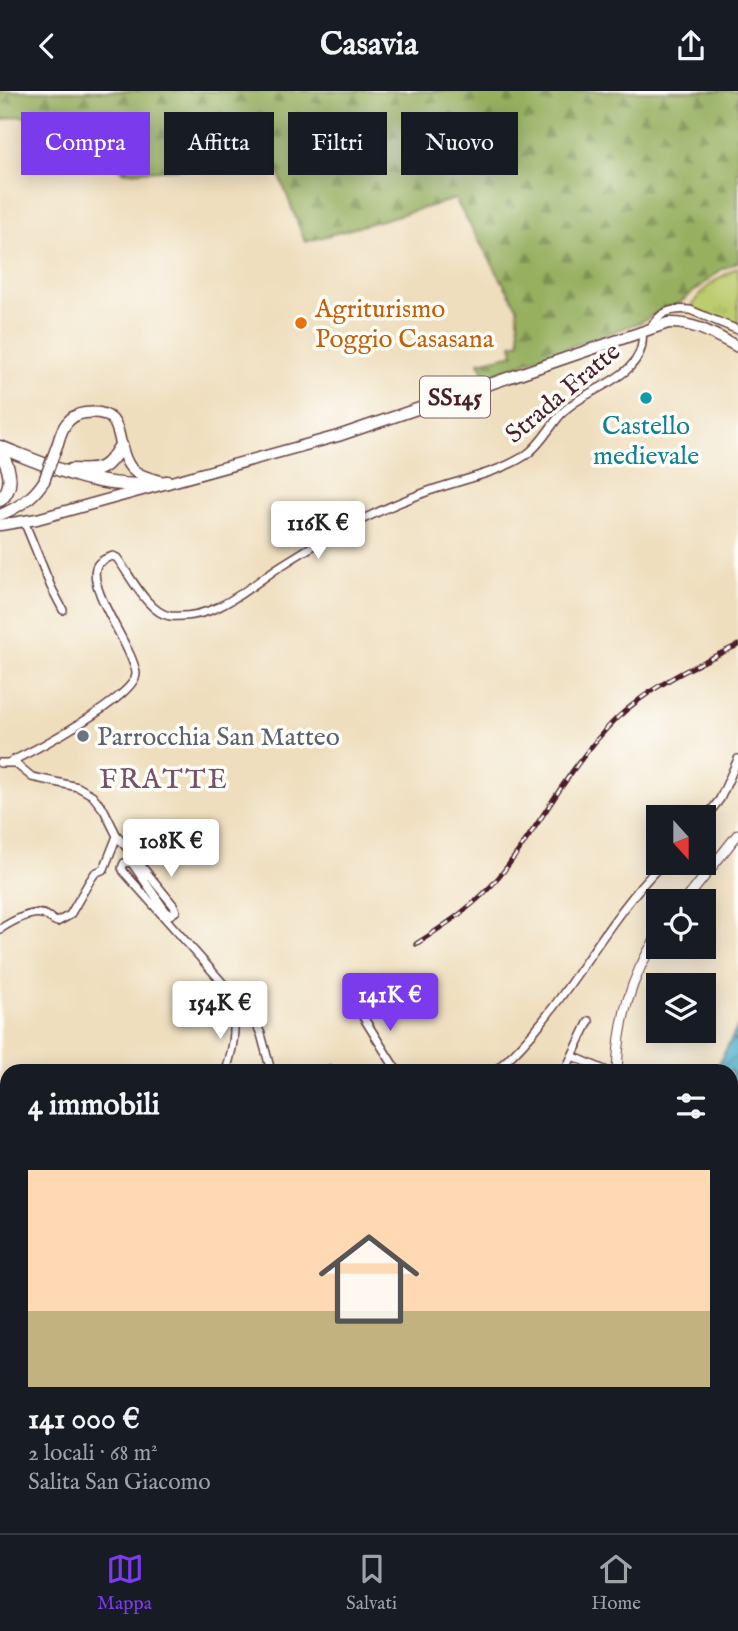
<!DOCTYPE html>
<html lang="it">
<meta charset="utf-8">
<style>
body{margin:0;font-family:"IM FELL English",serif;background:#242831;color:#f1f3f6;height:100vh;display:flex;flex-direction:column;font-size:26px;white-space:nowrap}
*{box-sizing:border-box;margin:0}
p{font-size:23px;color:#9ea1a6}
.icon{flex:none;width:38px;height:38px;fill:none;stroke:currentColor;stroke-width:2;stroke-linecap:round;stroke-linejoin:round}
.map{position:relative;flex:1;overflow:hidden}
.sheet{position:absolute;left:0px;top:973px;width:738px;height:469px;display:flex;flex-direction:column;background:#171b24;border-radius:21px 21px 0 0;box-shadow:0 4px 18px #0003}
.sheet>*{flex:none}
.banner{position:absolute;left:21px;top:21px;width:696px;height:63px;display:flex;gap:14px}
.needle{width:46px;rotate:159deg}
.tools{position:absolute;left:646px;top:714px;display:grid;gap:14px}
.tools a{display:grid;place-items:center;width:70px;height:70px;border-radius:0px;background:#171b24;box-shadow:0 4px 18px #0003;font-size:35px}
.price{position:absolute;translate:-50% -60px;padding:0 16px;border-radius:7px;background:#fff;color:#222;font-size:23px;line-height:46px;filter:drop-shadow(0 2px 4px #0008)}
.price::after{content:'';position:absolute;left:50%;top:42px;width:21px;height:16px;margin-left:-10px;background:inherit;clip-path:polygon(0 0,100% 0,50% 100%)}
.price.on{background:#7c3aed;color:#fff}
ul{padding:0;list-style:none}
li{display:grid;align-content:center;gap:14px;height:371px;padding:0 28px}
li span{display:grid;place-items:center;height:217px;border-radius:0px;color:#555}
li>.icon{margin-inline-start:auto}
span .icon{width:126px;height:126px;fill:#fffc;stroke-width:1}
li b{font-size:30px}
h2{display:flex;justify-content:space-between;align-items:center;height:84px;padding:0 28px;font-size:30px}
.tag{padding:0 24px;border-radius:0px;background:#171b24;box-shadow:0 4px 18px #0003;font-size:24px;line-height:63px}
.tag.on{background:#7c3aed;color:#fff}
header{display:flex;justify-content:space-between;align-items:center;height:91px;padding:0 28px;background:#171b24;font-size:32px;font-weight:700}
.dock{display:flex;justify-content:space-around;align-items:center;height:98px;border-top:2px solid #363941;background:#171b24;font-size:19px;color:#9ea1a6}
.dock a{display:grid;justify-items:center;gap:4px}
.dock .on{color:#7c3aed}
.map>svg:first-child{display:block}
.grass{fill:url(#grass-tufts);stroke:#84764c;stroke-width:2}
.forest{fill:url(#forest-firs);stroke:#706846;stroke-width:2}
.water{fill:url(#water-waves);stroke:#4a667a;stroke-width:2}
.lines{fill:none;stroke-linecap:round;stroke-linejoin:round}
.ferry{stroke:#4a586b;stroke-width:2;stroke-dasharray:9 7;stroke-linecap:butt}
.minor-casing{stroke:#633c41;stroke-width:10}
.tertiary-casing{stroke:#633c41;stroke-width:11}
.primary-casing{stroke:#633c41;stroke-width:13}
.trunk-casing{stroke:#633c41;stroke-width:15}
.minor{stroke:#fff;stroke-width:7}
.tertiary{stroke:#fff;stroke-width:9}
.primary{stroke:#fff;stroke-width:10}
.trunk{stroke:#fff;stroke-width:12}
.rail-casing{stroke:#4a1f2b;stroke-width:5}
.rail{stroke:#fdfcf7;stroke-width:2.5;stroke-dasharray:8;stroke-linecap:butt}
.primary-bridge-casing{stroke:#633c41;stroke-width:13;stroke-linecap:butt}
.primary-bridge{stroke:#fff;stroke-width:10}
.food-dot{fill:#e8710a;stroke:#fdfcf7;stroke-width:2.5}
.culture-dot{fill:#0f9aa8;stroke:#fdfcf7;stroke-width:2.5}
.worship-dot{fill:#6b7280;stroke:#fdfcf7;stroke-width:2.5}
.labels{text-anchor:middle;stroke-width:7;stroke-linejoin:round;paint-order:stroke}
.shield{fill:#fdfcf7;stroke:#806168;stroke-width:2}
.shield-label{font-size:24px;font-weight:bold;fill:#4a1f2b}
.food-label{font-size:26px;fill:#c56008;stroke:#fdfcf7;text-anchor:start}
.street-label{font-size:26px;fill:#4a1f2b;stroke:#fdfcf7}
.culture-label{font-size:26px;fill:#0d838f;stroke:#fdfcf7}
.worship-label{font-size:26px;fill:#5b616d;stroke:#fdfcf7;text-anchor:start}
.neighbourhood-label{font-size:28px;letter-spacing:2px;fill:#75526a;stroke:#fdfcf7}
</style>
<header><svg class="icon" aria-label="back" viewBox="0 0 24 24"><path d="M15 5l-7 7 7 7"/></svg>Casavia<svg class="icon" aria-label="share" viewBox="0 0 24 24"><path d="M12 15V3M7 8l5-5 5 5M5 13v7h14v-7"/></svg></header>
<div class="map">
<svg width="738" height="1442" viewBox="0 0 738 1442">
<defs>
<pattern id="grass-tufts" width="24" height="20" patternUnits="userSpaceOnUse" patternTransform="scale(1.75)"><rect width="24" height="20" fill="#bdcc6e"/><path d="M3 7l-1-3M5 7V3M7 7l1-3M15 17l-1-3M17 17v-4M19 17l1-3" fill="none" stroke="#a4af5f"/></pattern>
<pattern id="forest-firs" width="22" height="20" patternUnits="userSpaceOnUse" patternTransform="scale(1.75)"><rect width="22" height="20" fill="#96b061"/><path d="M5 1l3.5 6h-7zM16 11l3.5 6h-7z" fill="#7c8f50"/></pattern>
<pattern id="water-waves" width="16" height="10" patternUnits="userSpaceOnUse" patternTransform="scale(1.75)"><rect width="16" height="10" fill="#4baeca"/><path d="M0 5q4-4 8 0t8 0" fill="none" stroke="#408da4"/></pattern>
</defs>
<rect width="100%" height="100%" fill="#fdfcf7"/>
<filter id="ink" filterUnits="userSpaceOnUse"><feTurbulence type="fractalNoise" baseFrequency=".0143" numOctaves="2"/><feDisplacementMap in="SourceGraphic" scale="14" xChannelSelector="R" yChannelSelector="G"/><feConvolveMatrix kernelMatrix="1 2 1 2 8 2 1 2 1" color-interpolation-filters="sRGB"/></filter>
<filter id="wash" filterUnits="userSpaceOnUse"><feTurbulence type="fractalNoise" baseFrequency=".00686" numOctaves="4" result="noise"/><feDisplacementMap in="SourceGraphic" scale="28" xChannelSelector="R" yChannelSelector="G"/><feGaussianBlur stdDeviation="1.57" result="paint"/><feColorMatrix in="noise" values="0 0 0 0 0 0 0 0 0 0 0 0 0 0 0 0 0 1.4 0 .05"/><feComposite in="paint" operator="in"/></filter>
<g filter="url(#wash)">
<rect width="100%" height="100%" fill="#efdebd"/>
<g class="grass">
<path d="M 738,176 L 738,237 L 692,217 C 697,199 722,185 738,176 Z"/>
<path d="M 487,1435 L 514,1435 L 526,1442 L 462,1442 Z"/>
</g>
<path class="forest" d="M 0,0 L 738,0 L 738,171 L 722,178 L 677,214 L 667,216 L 641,231 L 486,285 L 479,271 L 514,263 L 512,253 L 520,251 L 517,216 L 455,108 L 305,151 L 275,73 L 124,81 L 64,37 L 20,25 L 5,28 L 0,31 Z"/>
<g class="water">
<path d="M 738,935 L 738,1250 L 732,1248 L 732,980 L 715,980 Z"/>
<path d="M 734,1283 L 738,1284 L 738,1442 L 561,1442 L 565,1435 L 732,1435 L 732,1290 Z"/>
</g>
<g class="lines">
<path class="ferry" d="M 732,947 L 738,951"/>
</g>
</g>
<g filter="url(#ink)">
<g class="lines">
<defs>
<g id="minor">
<path d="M 650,238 C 659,221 671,217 690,219 L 738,239"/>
<path d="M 24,430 L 51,496 L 63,519"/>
<path d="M 10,671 C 31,661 138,605 136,582 C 133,557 89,501 96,477 C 98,470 106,467 113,465 L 117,467 C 130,484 148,522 170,525 C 215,529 245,499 279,476 C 325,446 375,420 426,401 C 459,389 497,383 526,364 C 542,353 551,333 564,320 C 589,295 648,286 642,241"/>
<path d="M 0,672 L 15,672 L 32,686 L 78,696 L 92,704 L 104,719 L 117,745 L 174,815 L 176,820 L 170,824 L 165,819 L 131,771 L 124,772 L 122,777 L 124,781 L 253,926 L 261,943 L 271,980"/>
<path d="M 704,729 L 720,708 L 738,668"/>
<path d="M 0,838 C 11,831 34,817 47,825 C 51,827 53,830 57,831 L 70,824 L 89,791 L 95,782 L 104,778 L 117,745"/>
<path d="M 360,921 L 397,980"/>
<path d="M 572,965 L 589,930"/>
<path d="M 226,980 C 236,949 237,930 227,899"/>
<path d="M 328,980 L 330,978"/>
<path d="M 495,980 C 564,921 599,835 663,772"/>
<path d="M 565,980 L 572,965 L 607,980"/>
<path d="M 0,1243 L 7,1241"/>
<path d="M 0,1276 L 7,1278"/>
<path d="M 287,1435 L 288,1442"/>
<path d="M 331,1442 L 336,1435"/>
</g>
<g id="tertiary">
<path d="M 685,810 L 738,743"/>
<path d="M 617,980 C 619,929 630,888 658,844"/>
<path d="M 412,1442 L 449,1435"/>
</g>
<g id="primary">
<path d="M 58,352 C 62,337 68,324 85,322 C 129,316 113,356 131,377 C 138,385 150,387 160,390"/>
<path d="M 0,424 C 19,416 33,407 44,390"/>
<path d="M 0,434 L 37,428 L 338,345 L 668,232 C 695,231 715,244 738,256"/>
</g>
<g id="trunk">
<path d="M 0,356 C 57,378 104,402 167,391"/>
<path d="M 0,360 C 9,376 16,395 0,409"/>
<path d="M 71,379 C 100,381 107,379 121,354"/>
</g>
</defs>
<use href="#minor" class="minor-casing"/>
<use href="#tertiary" class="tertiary-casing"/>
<use href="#primary" class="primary-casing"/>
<use href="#trunk" class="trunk-casing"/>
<use href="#minor" class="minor"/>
<use href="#tertiary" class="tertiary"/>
<use href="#primary" class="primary"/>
<use href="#trunk" class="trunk"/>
<defs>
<g id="rail">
<path d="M 416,853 C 445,834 476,814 499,786 C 540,736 569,674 616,628 C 652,594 694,575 738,554"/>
<path d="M 142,1442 L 144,1435"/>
</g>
</defs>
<use href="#rail" class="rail-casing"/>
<use href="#rail" class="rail"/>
<defs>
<path id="primary-bridge" d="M 44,390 L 58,352"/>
</defs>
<use href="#primary-bridge" class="primary-bridge-casing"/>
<use href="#primary-bridge" class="primary-bridge"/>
</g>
</g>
<circle class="food-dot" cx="301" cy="232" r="7"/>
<circle class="culture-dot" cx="646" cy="307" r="7"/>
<circle class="worship-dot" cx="83" cy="645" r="7"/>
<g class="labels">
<rect class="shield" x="420" y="285.5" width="70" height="41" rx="5"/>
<g class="shield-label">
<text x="455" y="314">SS145</text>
</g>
<g class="food-label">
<text x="315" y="226">Agriturismo<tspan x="315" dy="30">Poggio Casasana</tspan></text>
</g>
<g class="street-label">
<text transform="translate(562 301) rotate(-40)" y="9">Strada Fratte</text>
</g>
<g class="culture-label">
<text x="646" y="343">Castello<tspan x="646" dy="30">medievale</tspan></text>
</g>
<g class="worship-label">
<text x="97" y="654">Parrocchia San Matteo</text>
</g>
<g class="neighbourhood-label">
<text x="164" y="697">FRATTE</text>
</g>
</g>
</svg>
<div class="tools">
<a><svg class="needle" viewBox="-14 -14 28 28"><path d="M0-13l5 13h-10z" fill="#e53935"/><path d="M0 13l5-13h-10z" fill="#9ea1a6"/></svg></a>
<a><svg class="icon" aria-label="locate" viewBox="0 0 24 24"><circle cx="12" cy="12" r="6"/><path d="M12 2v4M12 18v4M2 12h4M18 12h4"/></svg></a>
<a><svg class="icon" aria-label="layers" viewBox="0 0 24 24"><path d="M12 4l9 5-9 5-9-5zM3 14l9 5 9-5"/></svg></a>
</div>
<b class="price" style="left:318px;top:470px">116K €</b>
<b class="price" style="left:171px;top:788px">108K €</b>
<b class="price on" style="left:390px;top:942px">141K €</b>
<b class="price" style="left:220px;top:950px">154K €</b>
<div class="banner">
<a class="tag on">Compra</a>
<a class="tag">Affitta</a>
<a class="tag">Filtri</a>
<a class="tag">Nuovo</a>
</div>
<section class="sheet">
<h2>4 immobili<svg class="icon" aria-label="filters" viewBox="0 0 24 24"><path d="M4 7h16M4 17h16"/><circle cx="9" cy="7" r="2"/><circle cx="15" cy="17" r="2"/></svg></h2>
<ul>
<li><span style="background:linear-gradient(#ffd9b3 65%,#c2b280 0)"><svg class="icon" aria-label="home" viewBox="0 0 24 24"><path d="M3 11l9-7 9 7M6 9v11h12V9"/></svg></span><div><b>141 000 €</b><p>2 locali · 68 m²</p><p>Salita San Giacomo</p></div></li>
</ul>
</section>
</div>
<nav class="dock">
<a class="on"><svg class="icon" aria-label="map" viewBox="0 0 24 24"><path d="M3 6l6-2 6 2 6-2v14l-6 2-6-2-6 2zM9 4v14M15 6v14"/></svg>Mappa</a>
<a><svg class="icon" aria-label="saved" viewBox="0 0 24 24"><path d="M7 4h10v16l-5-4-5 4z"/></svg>Salvati</a>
<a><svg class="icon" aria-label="home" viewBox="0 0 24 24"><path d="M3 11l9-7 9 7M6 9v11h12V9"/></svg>Home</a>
</nav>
